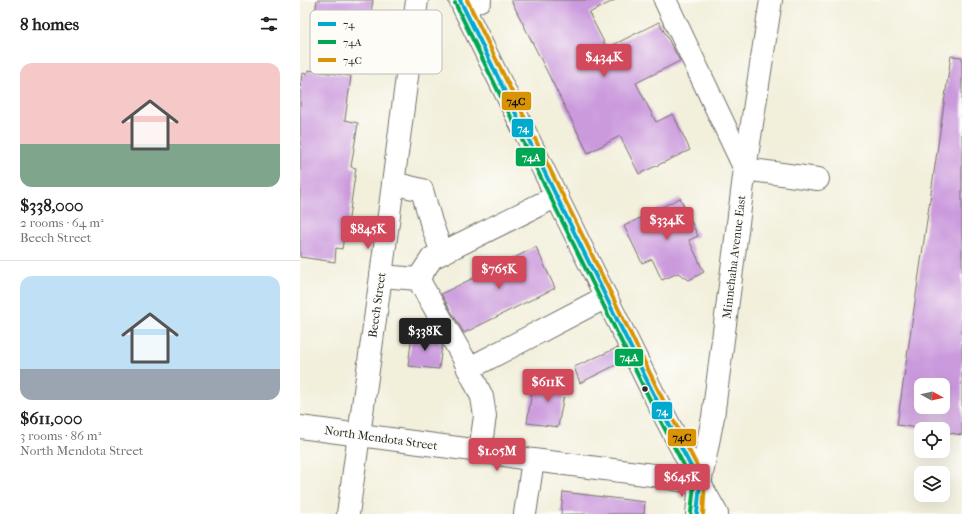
<!DOCTYPE html>
<meta charset="utf-8">
<style>
body{margin:0;font-family:"IM FELL French Canon",serif;background:#f6f6f6;color:#202124;height:100vh;display:flex;flex-direction:column;font-size:15px;white-space:nowrap}
*{box-sizing:border-box;margin:0}
p{font-size:13px;color:#757577}
.icon{flex:none;width:22px;height:22px;fill:none;stroke:currentColor;stroke-width:2;stroke-linecap:round;stroke-linejoin:round}
.map{position:relative;flex:1;overflow:hidden}
.details{display:flex;flex-direction:column;background:#fff;width:300px}
.details>*{flex:none}
.needle{width:26px;rotate:98deg}
.controls{position:absolute;left:614px;top:378px;display:grid;gap:8px}
.controls a{display:grid;place-items:center;width:36px;height:36px;border-radius:8px;background:#fff;box-shadow:0 4px 16px #0002;font-size:20px}
.price{position:absolute;translate:-50% -34px;padding:0 9px;border-radius:4px;background:#d1495b;color:#fff;font-size:13px;line-height:26px;filter:drop-shadow(0 1px 2px #0008)}
.price::after{content:'';position:absolute;left:50%;top:24px;width:12px;height:9px;margin-left:-6px;background:inherit;clip-path:polygon(0 0,100% 0,50% 100%)}
.price.current{background:#222;color:#fff}
ul{padding:0;list-style:none}
li{display:grid;align-content:center;gap:8px;height:212px;padding:0 20px}
li+li{border-top:1px solid #e0e0e0}
li span{display:grid;place-items:center;height:124px;border-radius:12px;color:#555}
li>.icon{margin-inline-start:auto}
span .icon{width:72px;height:72px;fill:#fffc;stroke-width:1}
li b{font-size:17px}
h2{display:flex;justify-content:space-between;align-items:center;height:48px;padding:0 20px;font-size:17px}
main{display:flex;flex:1;min-height:0}
.map>svg:first-child{display:block}
.building{fill:#cb9add;fill-rule:evenodd}
.lines{fill:none;stroke-linecap:round;stroke-linejoin:round}
.minor-casing{stroke:#717069;stroke-width:24}
.major-casing{stroke:#717069;stroke-width:24}
.minor{stroke:#fff;stroke-width:22}
.major{stroke:#fff;stroke-width:22}
.bus-1-casing{stroke:#fdfcf7;stroke-width:7}
.bus-2-casing{stroke:#fdfcf7;stroke-width:7}
.bus-3-casing{stroke:#fdfcf7;stroke-width:7}
.bus-1{stroke:#00a9ce;stroke-width:4}
.bus-2{stroke:#00a651;stroke-width:4}
.bus-3{stroke:#d89406;stroke-width:4}
.bus-dot{fill:#2b2b2b;stroke:#fdfcf7;stroke-width:1.5}
.labels{text-anchor:middle;stroke-width:3;stroke-linejoin:round;paint-order:stroke}
.street-label{font-size:12px;fill:#2b2b2b;stroke:#fdfcf7}
.key{fill:#fdfcf7;stroke:#bebdba;stroke-width:1}
.key-label{font-size:11px;fill:#2b2b2b}
.line-badge{stroke:#fdfcf7;stroke-width:1.5}
.badge-label{font-size:11px;text-anchor:middle;font-weight:bold;fill:#fff}
.pale-badge-label{font-size:11px;text-anchor:middle;font-weight:bold;fill:#111}
</style>
<main>
<section class="details">
<h2>8 homes<svg class="icon" aria-label="filters" viewBox="0 0 24 24"><path d="M4 7h16M4 17h16"/><circle cx="9" cy="7" r="2"/><circle cx="15" cy="17" r="2"/></svg></h2>
<ul>
<li><span style="background:linear-gradient(#f6c9c9 65%,#7fa58c 0)"><svg class="icon" aria-label="home" viewBox="0 0 24 24"><path d="M3 11l9-7 9 7M6 9v11h12V9"/></svg></span><div><b>$338,000</b><p>2 rooms · 64 m²</p><p>Beech Street</p></div></li>
<li><span style="background:linear-gradient(#bfe0f5 75%,#9aa5b1 0)"><svg class="icon" aria-label="home" viewBox="0 0 24 24"><path d="M3 11l9-7 9 7M6 9v11h12V9"/></svg></span><div><b>$611,000</b><p>3 rooms · 86 m²</p><p>North Mendota Street</p></div></li>
</ul>
</section>
<div class="map">
<svg width="662" height="514" viewBox="0 0 662 514">
<rect width="100%" height="100%" fill="#fdfcf7"/>
<filter id="ink" filterUnits="userSpaceOnUse"><feTurbulence type="fractalNoise" baseFrequency=".025" numOctaves="2"/><feDisplacementMap in="SourceGraphic" scale="8" xChannelSelector="R" yChannelSelector="G"/><feConvolveMatrix kernelMatrix="1 2 1 2 8 2 1 2 1" color-interpolation-filters="sRGB"/></filter>
<filter id="wash" filterUnits="userSpaceOnUse"><feTurbulence type="fractalNoise" baseFrequency=".012" numOctaves="4" result="noise"/><feDisplacementMap in="SourceGraphic" scale="16" xChannelSelector="R" yChannelSelector="G"/><feGaussianBlur stdDeviation="0.9" result="paint"/><feColorMatrix in="noise" values="0 0 0 0 0 0 0 0 0 0 0 0 0 0 0 0 0 1.4 0 .05"/><feComposite in="paint" operator="in"/></filter>
<g filter="url(#wash)">
<rect width="100%" height="100%" fill="#f2efdb"/>
<g id="blocks">
<g class="building">
<path d="M 17,0 L 73,0 L 68,30 L 14,22 Z"/>
<path d="M 211,0 L 315,0 L 289,13 L 307,48 L 359,22 L 380,61 L 336,83 L 356,122 L 373,114 L 390,150 L 339,174 L 320,136 L 288,153 Z"/>
<path d="M 651,56 L 662,57 L 662,435 L 643,432 L 643,429 L 624,429 L 597,425 ZM 621,385 L 643,385 L 643,407 L 621,407 Z"/>
<path d="M 8,70 L 51,76 L 45,120 L 58,123 L 51,167 L 56,168 L 48,225 L 46,224 L 42,249 L 36,248 L 35,262 L 0,257 L 0,90 L 2,73 L 7,74 Z"/>
<path d="M 380,198 L 398,236 L 389,240 L 404,272 L 389,280 L 378,273 L 362,280 L 352,259 L 342,263 L 324,226 Z"/>
<path d="M 236,247 L 255,288 L 164,333 L 141,294 Z"/>
<path d="M 112,334 L 137,337 L 142,346 L 139,369 L 108,366 Z"/>
<path d="M 317,348 L 324,361 L 280,383 L 274,367 Z"/>
<path d="M 268,373 L 258,427 L 227,423 L 232,390 Z"/>
<path d="M 263,492 L 345,502 L 344,514 L 261,514 Z"/>
</g>
</g>
</g>
<g filter="url(#ink)">
<use href="#blocks" fill-opacity="0" stroke="#717069" stroke-width="1"/>
<g class="lines">
<defs>
<g id="minor">
<path d="M 365,0 L 445,169 L 518,179"/>
<path d="M 164,8 L 180,0"/>
<path d="M 93,183 L 122,190 L 131,222 L 142,253"/>
<path d="M 81,276 L 118,279 L 163,357 L 182,397 L 185,416 L 180,451"/>
<path d="M 118,279 L 132,258 L 257,196"/>
<path d="M 168,369 L 306,297"/>
<path d="M 0,427 L 180,451 L 233,460 L 353,475 L 400,484"/>
<path d="M 400,484 L 413,417 L 445,169 L 471,0"/>
<path d="M 400,484 L 417,514"/>
<path d="M 48,514 L 81,276 L 117,0"/>
<path d="M 225,514 L 233,460"/>
</g>
<path id="major" d="M 160,0 L 360,407 L 400,484 L 397,514"/>
</defs>
<use href="#minor" class="minor-casing"/>
<use href="#major" class="major-casing"/>
<use href="#minor" class="minor"/>
<use href="#major" class="major"/>
<defs>
<path id="bus-1" d="M 160,0 L 360,407 L 400,484 L 397,514"/>
<path id="bus-2" d="M 155,3 L 355,410 L 394,485 L 391,513"/>
<path id="bus-3" d="M 167,0 L 365,404 L 405,481 L 403,514"/>
</defs>
<use href="#bus-1" class="bus-1-casing"/>
<use href="#bus-2" class="bus-2-casing"/>
<use href="#bus-3" class="bus-3-casing"/>
<use href="#bus-1" class="bus-1"/>
<use href="#bus-2" class="bus-2"/>
<use href="#bus-3" class="bus-3"/>
</g>
</g>
<circle class="bus-dot" cx="345" cy="389" r="3.5"/>
<g class="labels">
<g class="street-label">
<text transform="translate(434 257) rotate(-83)" y="4">Minnehaha Avenue East</text>
<text transform="translate(77 305) rotate(-82)" y="4">Beech Street</text>
<text transform="translate(81 438) rotate(8)" y="4">North Mendota Street</text>
</g>
</g>
<rect x="10" y="10" width="132" height="64" rx="6" class="key"/>
<rect x="18" y="22" width="18" height="4" fill="#00a9ce"/>
<rect x="18" y="40" width="18" height="4" fill="#00a651"/>
<rect x="18" y="58" width="18" height="4" fill="#d89406"/>
<g class="key-label">
<text x="43" y="28">74</text>
<text x="43" y="46">74A</text>
<text x="43" y="64">74C</text>
</g>
<g class="line-badge">
<rect x="201" y="91" width="31" height="20" rx="4" fill="#d89406"/>
<rect x="211" y="118" width="23" height="20" rx="4" fill="#00a9ce"/>
<rect x="215" y="147" width="31" height="20" rx="4" fill="#00a651"/>
<rect x="314" y="348" width="30" height="19" rx="4" fill="#00a651"/>
<rect x="351" y="401" width="22" height="19" rx="4" fill="#00a9ce"/>
<rect x="367" y="428" width="30" height="19" rx="4" fill="#d89406"/>
</g>
<g class="badge-label">
<text x="223" y="132">74</text>
<text x="231" y="161">74A</text>
<text x="329" y="361">74A</text>
<text x="362" y="415">74</text>
</g>
<g class="pale-badge-label">
<text x="216" y="105">74C</text>
<text x="382" y="441">74C</text>
</g>
</svg>
<div class="controls">
<a><svg class="needle" viewBox="-14 -14 28 28"><path d="M0-13l5 13h-10z" fill="#e53935"/><path d="M0 13l5-13h-10z" fill="#757577"/></svg></a>
<a><svg class="icon" aria-label="locate" viewBox="0 0 24 24"><circle cx="12" cy="12" r="6"/><path d="M12 2v4M12 18v4M2 12h4M18 12h4"/></svg></a>
<a><svg class="icon" aria-label="layers" viewBox="0 0 24 24"><path d="M12 4l9 5-9 5-9-5zM3 14l9 5 9-5"/></svg></a>
</div>
<b class="price" style="left:304px;top:78px">$434K</b>
<b class="price" style="left:367px;top:241px">$334K</b>
<b class="price" style="left:68px;top:250px">$845K</b>
<b class="price" style="left:199px;top:290px">$765K</b>
<b class="price current" style="left:125px;top:352px">$338K</b>
<b class="price" style="left:248px;top:403px">$611K</b>
<b class="price" style="left:197px;top:472px">$1.05M</b>
<b class="price" style="left:382px;top:498px">$645K</b>
</div>
</main>
